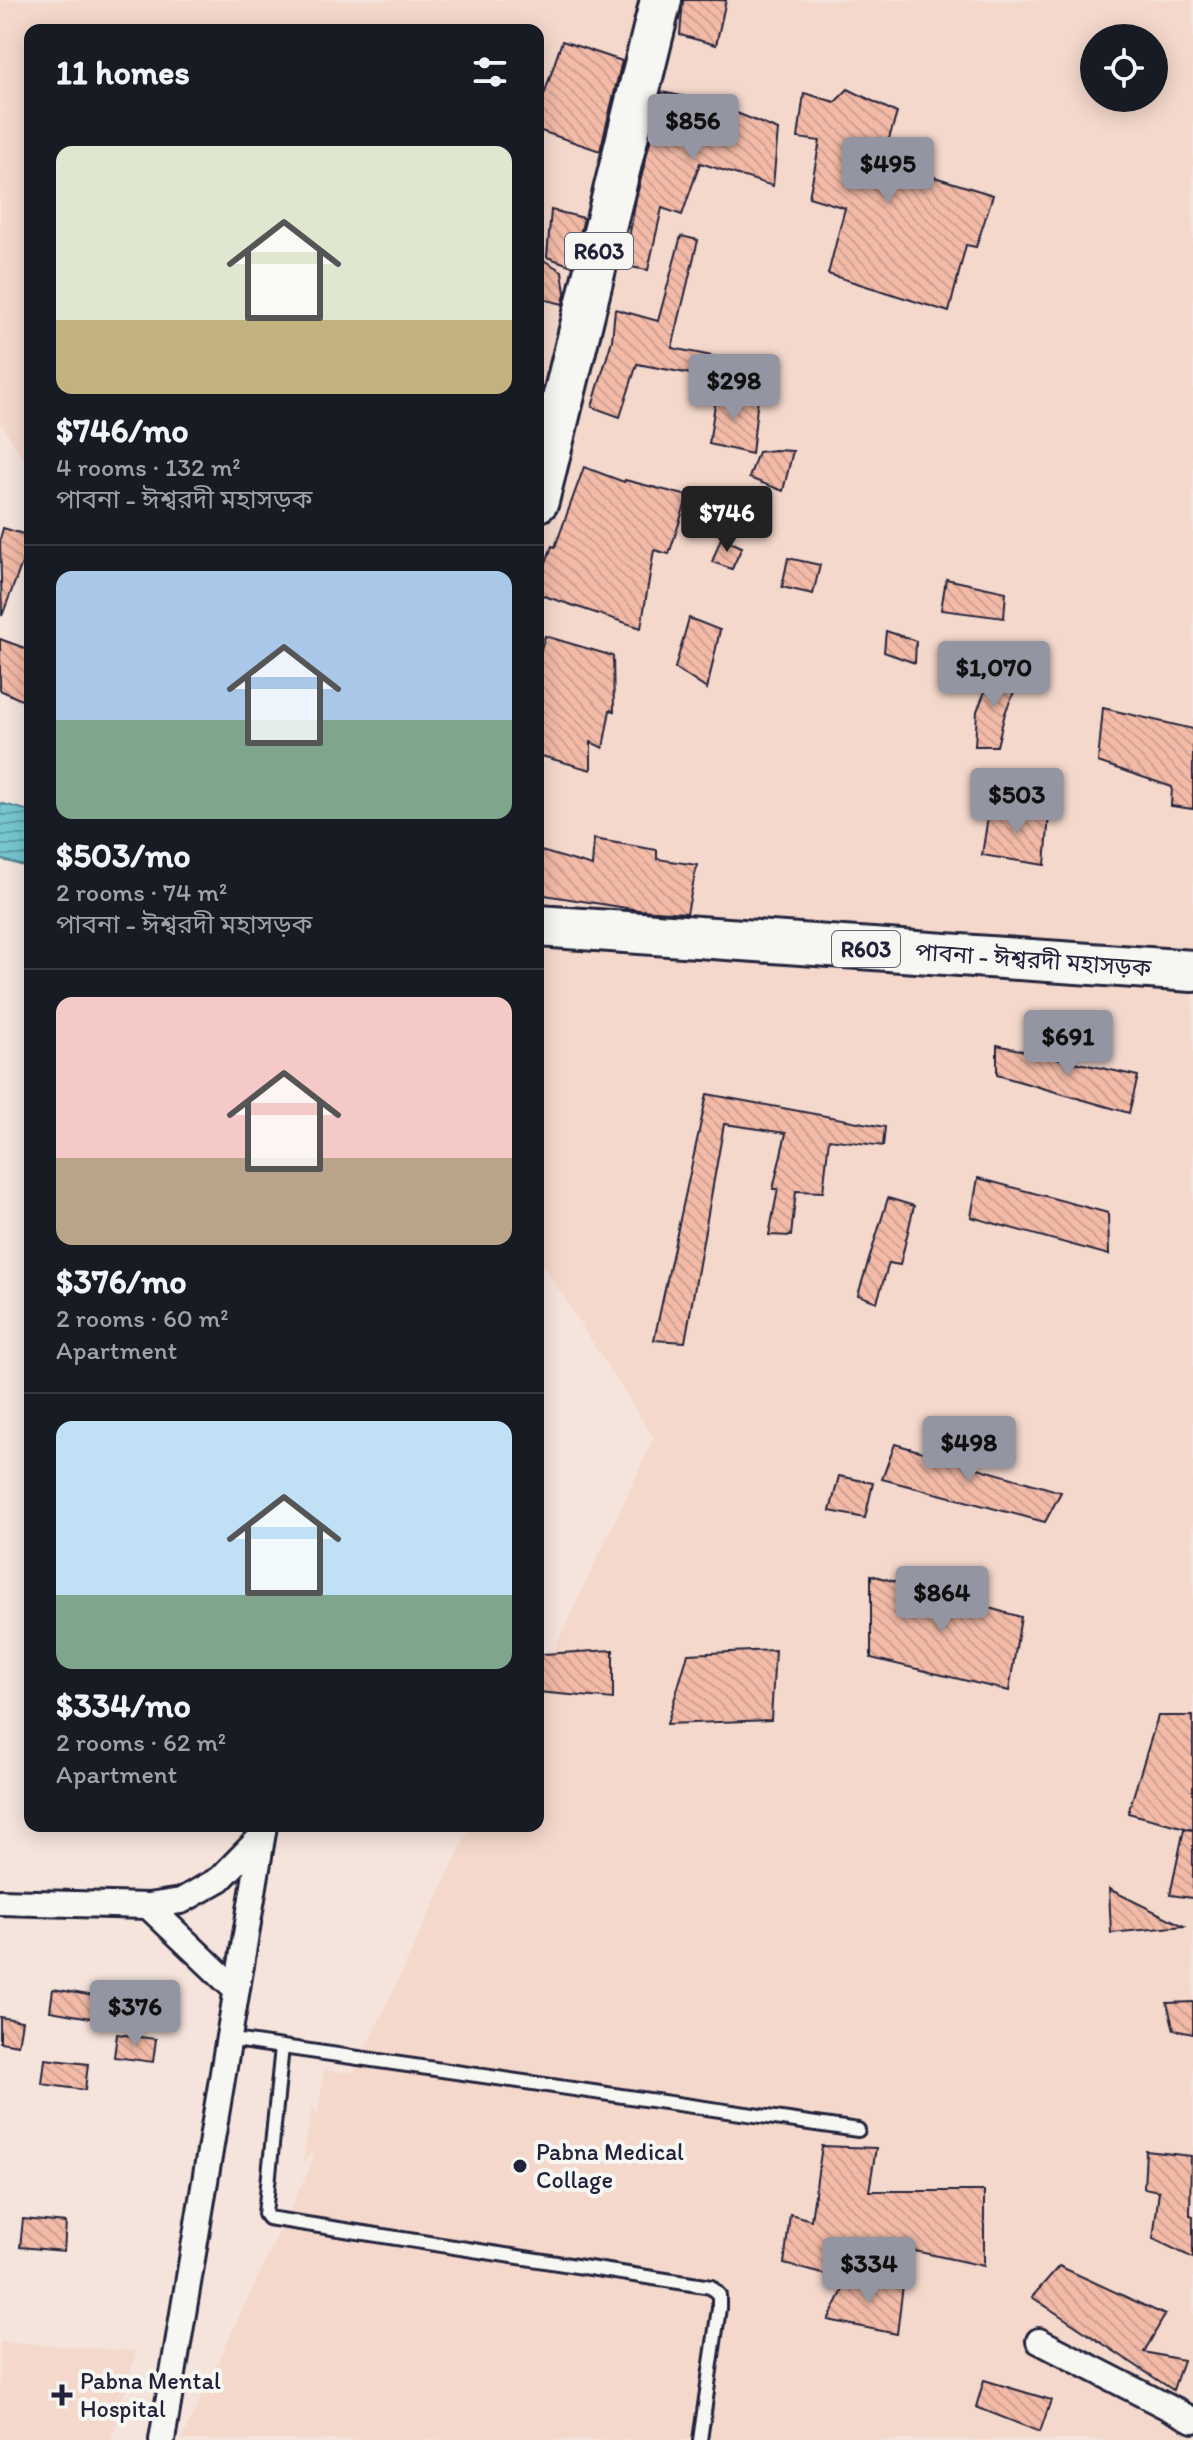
<!DOCTYPE html>
<meta charset="utf-8">
<style>
body{margin:0;font-family:Itim,"Noto Sans Bengali",sans-serif;background:#20242c;color:#f1f3f6;height:100vh;display:flex;flex-direction:column;font-size:30px;white-space:nowrap}
*{box-sizing:border-box;margin:0}
p{font-size:26px;color:#9ea1a6}
.icon{flex:none;width:44px;height:44px;fill:none;stroke:currentColor;stroke-width:2;stroke-linecap:round;stroke-linejoin:round}
.map{position:relative;flex:1;overflow:hidden}
.panel{position:absolute;left:24px;top:24px;width:520px;height:1808px;display:flex;flex-direction:column;background:#171b24;border-radius:16px;box-shadow:0 4px 20px #0003}
.panel>*{flex:none}
.controls{position:absolute;left:1080px;top:24px;display:grid;gap:16px}
.controls a{display:grid;place-items:center;width:88px;height:88px;border-radius:50%;background:#171b24;box-shadow:0 4px 20px #0003;font-size:40px}
.price{position:absolute;translate:-50% -68px;padding:0 18px;border-radius:8px;background:#9495a2;color:#111;font-size:26px;line-height:52px;filter:drop-shadow(0 2px 4px #0008)}
.price::after{content:'';position:absolute;left:50%;top:48px;width:24px;height:18px;margin-left:-12px;background:inherit;clip-path:polygon(0 0,100% 0,50% 100%)}
.price.selected{background:#222;color:#fff}
ul{padding:0;list-style:none}
li{display:grid;align-content:center;gap:16px;height:424px;padding:0 32px}
li+li{border-top:2px solid #363941}
li span{display:grid;place-items:center;height:248px;border-radius:16px;color:#555}
li>.icon{margin-inline-start:auto}
span .icon{width:144px;height:144px;fill:#fffc;stroke-width:1}
li b{font-size:34px}
h2{display:flex;justify-content:space-between;align-items:center;height:96px;padding:0 32px;font-size:34px}
.map>svg:first-child{display:block}
.built{fill:#f4d8cc;fill-rule:evenodd}
.water{fill:url(#water-rules);stroke:#548594;stroke-width:2}
.building{fill:url(#building-back-hatch);stroke:#22223b;stroke-width:2}
.lines{fill:none;stroke-linecap:round;stroke-linejoin:round}
.lane-casing{stroke:#22223b;stroke-width:18}
.street-casing{stroke:#22223b;stroke-width:30}
.primary-casing{stroke:#22223b;stroke-width:46}
.lane{stroke:#f6f6f2;stroke-width:12}
.street{stroke:#f6f6f2;stroke-width:24}
.primary{stroke:#f6f6f2;stroke-width:40}
.poi-dot{fill:#22223b;stroke:#f6f6f2;stroke-width:3}
.labels{text-anchor:middle;stroke-width:8;stroke-linejoin:round;paint-order:stroke}
.shield{fill:#f6f6f2;stroke:#626272;stroke-width:2}
.shield-label{font-size:22px;font-weight:bold;fill:#22223b}
.street-label{font-size:24px;fill:#22223b;stroke:#f6f6f2}
.poi-label{font-size:24px;fill:#22223b;stroke:#f6f6f2;text-anchor:start}
</style>
<div class="map">
<svg width="1193" height="2440" viewBox="0 0 1193 2440">
<defs>
<pattern id="water-rules" width="6" height="5" patternUnits="userSpaceOnUse" patternTransform="scale(2)"><rect width="6" height="5" fill="#76c7cf"/><path d="M0 2.5h6" fill="none" stroke="#60a1a9"/></pattern>
<pattern id="building-back-hatch" width="6" height="6" patternUnits="userSpaceOnUse" patternTransform="scale(2)"><rect width="6" height="6" fill="#f3bba7"/><path d="M-1 5l2 2M0 0l6 6M5-1l2 2" fill="none" stroke="#d0a091"/></pattern>
</defs>
<rect width="100%" height="100%" fill="#f5e4dc"/>
<filter id="ink" filterUnits="userSpaceOnUse"><feTurbulence type="fractalNoise" baseFrequency=".0125" numOctaves="2"/><feDisplacementMap in="SourceGraphic" scale="16" xChannelSelector="R" yChannelSelector="G"/><feConvolveMatrix kernelMatrix="1 2 1 2 8 2 1 2 1" color-interpolation-filters="sRGB"/></filter>
<g filter="url(#ink)">
<g class="built">
<path d="M 0,0 L 1193,0 L 1193,2440 L 181,2440 L 313,2161 L 313,2150 L 303,2163 L 312,2105 L 318,2114 L 324,2070 L 354,2073 L 471,1826 L 538,1826 L 538,1684 L 654,1438 L 538,1258 L 538,30 L 30,30 L 30,468 L 0,422 ZM 1094,38 L 1154,38 L 1154,98 L 1094,98 Z"/>
<path d="M 0,2342 L 136,2351 L 111,2440 L 0,2440 Z"/>
</g>
<path class="water" d="M 0,803 L 30,811 L 30,868 L 0,859 Z"/>
<g class="building">
<path d="M 683,0 L 726,0 L 716,45 L 680,35 Z"/>
<path d="M 562,41 L 622,61 L 600,151 L 538,130 L 538,113 Z"/>
<path d="M 848,89 L 897,113 L 882,161 L 993,195 L 976,247 L 966,245 L 949,312 L 828,274 L 845,208 L 809,197 L 820,141 L 798,138 L 804,93 L 835,102 Z"/>
<path d="M 662,92 L 710,102 L 778,130 L 773,186 L 700,163 L 682,215 L 662,208 L 648,270 L 624,266 L 636,199 Z"/>
<path d="M 551,210 L 584,218 L 572,266 L 547,257 Z"/>
<path d="M 681,236 L 698,240 L 672,348 L 722,358 L 718,379 L 637,364 L 620,417 L 592,407 L 612,340 L 615,309 L 658,321 Z"/>
<path d="M 538,257 L 562,271 L 565,293 L 563,304 L 538,298 Z"/>
<path d="M 717,391 L 758,397 L 752,454 L 709,444 Z"/>
<path d="M 775,450 L 793,451 L 783,491 L 749,478 L 758,452 Z"/>
<path d="M 584,467 L 624,482 L 625,480 L 688,496 L 669,554 L 654,550 L 641,628 L 538,594 L 538,584 L 552,546 L 555,547 Z"/>
<path d="M 3,528 L 30,536 L 30,542 L 2,616 L 0,539 Z"/>
<path d="M 721,538 L 742,547 L 732,569 L 712,562 Z"/>
<path d="M 788,558 L 820,565 L 813,594 L 782,587 Z"/>
<path d="M 946,579 L 1006,592 L 1004,618 L 941,610 Z"/>
<path d="M 689,618 L 720,630 L 707,689 L 675,668 Z"/>
<path d="M 886,631 L 916,641 L 915,663 L 884,652 Z"/>
<path d="M 545,636 L 613,656 L 614,711 L 610,710 L 603,748 L 591,742 L 591,770 L 538,755 L 538,659 Z"/>
<path d="M 0,639 L 30,650 L 30,704 L 0,690 Z"/>
<path d="M 993,672 L 1019,680 L 1005,713 L 997,746 L 975,746 L 977,711 Z"/>
<path d="M 1103,708 L 1193,729 L 1193,809 L 1171,806 L 1172,787 L 1098,762 Z"/>
<path d="M 989,810 L 1049,814 L 1045,865 L 982,855 Z"/>
<path d="M 594,839 L 657,850 L 657,859 L 697,865 L 687,913 L 639,910 L 538,894 L 538,850 L 592,866 Z"/>
<path d="M 997,1045 L 1138,1076 L 1129,1113 L 997,1075 Z"/>
<path d="M 707,1094 L 885,1127 L 883,1146 L 829,1139 L 823,1192 L 796,1191 L 791,1236 L 769,1235 L 778,1189 L 773,1189 L 786,1133 L 724,1124 L 685,1342 L 654,1340 Z"/>
<path d="M 978,1178 L 1108,1213 L 1109,1255 L 971,1217 Z"/>
<path d="M 888,1198 L 914,1206 L 900,1265 L 889,1263 L 877,1302 L 858,1295 Z"/>
<path d="M 895,1444 L 1061,1492 L 1045,1522 L 882,1479 Z"/>
<path d="M 839,1476 L 873,1483 L 865,1518 L 830,1511 Z"/>
<path d="M 871,1575 L 1021,1617 L 1009,1691 L 871,1658 Z"/>
<path d="M 613,1650 L 613,1699 L 538,1692 L 538,1667 L 542,1654 Z"/>
<path d="M 775,1650 L 771,1720 L 667,1724 L 688,1654 Z"/>
<path d="M 1158,1716 L 1193,1716 L 1193,1830 L 1128,1813 Z"/>
<path d="M 1184,1829 L 1193,1830 L 1193,1898 L 1170,1895 Z"/>
<path d="M 1109,1889 L 1184,1926 L 1111,1933 Z"/>
<path d="M 53,1989 L 95,1996 L 91,2018 L 50,2011 Z"/>
<path d="M 1193,2002 L 1193,2034 L 1174,2030 L 1167,2003 Z"/>
<path d="M 0,2017 L 22,2021 L 18,2045 L 0,2042 Z"/>
<path d="M 117,2034 L 156,2039 L 153,2062 L 114,2057 Z"/>
<path d="M 45,2059 L 88,2064 L 85,2090 L 42,2084 Z"/>
<path d="M 822,2146 L 876,2148 L 869,2191 L 984,2191 L 984,2266 L 850,2237 L 830,2276 L 784,2264 L 790,2214 L 811,2220 Z"/>
<path d="M 1146,2151 L 1191,2156 L 1190,2215 L 1193,2216 L 1193,2258 L 1153,2239 L 1159,2191 L 1144,2188 Z"/>
<path d="M 23,2219 L 66,2223 L 64,2251 L 20,2247 Z"/>
<path d="M 1059,2266 L 1165,2315 L 1144,2352 L 1183,2360 L 1173,2390 L 1032,2297 Z"/>
<path d="M 849,2278 L 903,2285 L 897,2334 L 828,2320 Z"/>
<path d="M 984,2380 L 1051,2400 L 1040,2432 L 976,2407 Z"/>
</g>
<g class="lines">
<defs>
<g id="lane">
<path d="M 227,2039 L 858,2130"/>
<path d="M 282,2047 L 265,2214 L 268,2218 L 711,2287 L 719,2295 L 719,2308 L 700,2440"/>
</g>
<g id="street">
<path d="M 0,1902 L 148,1906 L 181,1901 L 220,1879 L 262,1836"/>
<path d="M 148,1906 L 236,1990"/>
<path d="M 1039,2341 L 1193,2420"/>
<path d="M 162,2440 L 264,1826"/>
</g>
<g id="primary">
<path d="M 538,501 L 661,0"/>
<path d="M 538,926 L 1193,971"/>
</g>
</defs>
<use href="#lane" class="lane-casing"/>
<use href="#street" class="street-casing"/>
<use href="#primary" class="primary-casing"/>
<use href="#lane" class="lane"/>
<use href="#street" class="street"/>
<use href="#primary" class="primary"/>
</g>
</g>
<g class="poi-dot">
<circle cx="520" cy="2166" r="8"/>
<path d="M58 2383h8v8h8v8h-8v8h-8v-8h-8v-8h8z"/>
</g>
<g class="labels">
<g class="shield">
<rect x="565" y="233" width="68" height="36" rx="6"/>
<rect x="832" y="931" width="68" height="36" rx="6"/>
</g>
<g class="shield-label">
<text x="599" y="259">R603</text>
<text x="866" y="957">R603</text>
</g>
<g class="street-label">
<text transform="translate(1033 960) rotate(4)" y="8">পাবনা - ঈশ্বরদী মহাসড়ক</text>
</g>
<g class="poi-label">
<text x="536" y="2160">Pabna Medical<tspan x="536" dy="28">Collage</tspan></text>
<text x="80" y="2389">Pabna Mental<tspan x="80" dy="28">Hospital</tspan></text>
</g>
</g>
</svg>
<div class="controls">
<a><svg class="icon" aria-label="locate" viewBox="0 0 24 24"><circle cx="12" cy="12" r="6"/><path d="M12 2v4M12 18v4M2 12h4M18 12h4"/></svg></a>
</div>
<b class="price" style="left:693px;top:162px">$856</b>
<b class="price" style="left:888px;top:205px">$495</b>
<b class="price" style="left:734px;top:422px">$298</b>
<b class="price selected" style="left:727px;top:554px">$746</b>
<b class="price" style="left:994px;top:709px">$1,070</b>
<b class="price" style="left:1017px;top:836px">$503</b>
<b class="price" style="left:1068px;top:1078px">$691</b>
<b class="price" style="left:969px;top:1484px">$498</b>
<b class="price" style="left:942px;top:1634px">$864</b>
<b class="price" style="left:135px;top:2048px">$376</b>
<b class="price" style="left:869px;top:2305px">$334</b>
<section class="panel">
<h2>11 homes<svg class="icon" aria-label="filters" viewBox="0 0 24 24"><path d="M4 7h16M4 17h16"/><circle cx="9" cy="7" r="2"/><circle cx="15" cy="17" r="2"/></svg></h2>
<ul>
<li><span style="background:linear-gradient(#dfe7d0 70%,#c2b280 0)"><svg class="icon" aria-label="home" viewBox="0 0 24 24"><path d="M3 11l9-7 9 7M6 9v11h12V9"/></svg></span><div><b>$746/mo</b><p>4 rooms · 132 m²</p><p>পাবনা - ঈশ্বরদী মহাসড়ক</p></div></li>
<li><span style="background:linear-gradient(#a9c7e8 60%,#7fa58c 0)"><svg class="icon" aria-label="home" viewBox="0 0 24 24"><path d="M3 11l9-7 9 7M6 9v11h12V9"/></svg></span><div><b>$503/mo</b><p>2 rooms · 74 m²</p><p>পাবনা - ঈশ্বরদী মহাসড়ক</p></div></li>
<li><span style="background:linear-gradient(#f6c9c9 65%,#b9a48a 0)"><svg class="icon" aria-label="home" viewBox="0 0 24 24"><path d="M3 11l9-7 9 7M6 9v11h12V9"/></svg></span><div><b>$376/mo</b><p>2 rooms · 60 m²</p><p>Apartment</p></div></li>
<li><span style="background:linear-gradient(#bfe0f5 70%,#7fa58c 0)"><svg class="icon" aria-label="home" viewBox="0 0 24 24"><path d="M3 11l9-7 9 7M6 9v11h12V9"/></svg></span><div><b>$334/mo</b><p>2 rooms · 62 m²</p><p>Apartment</p></div></li>
</ul>
</section>
</div>
